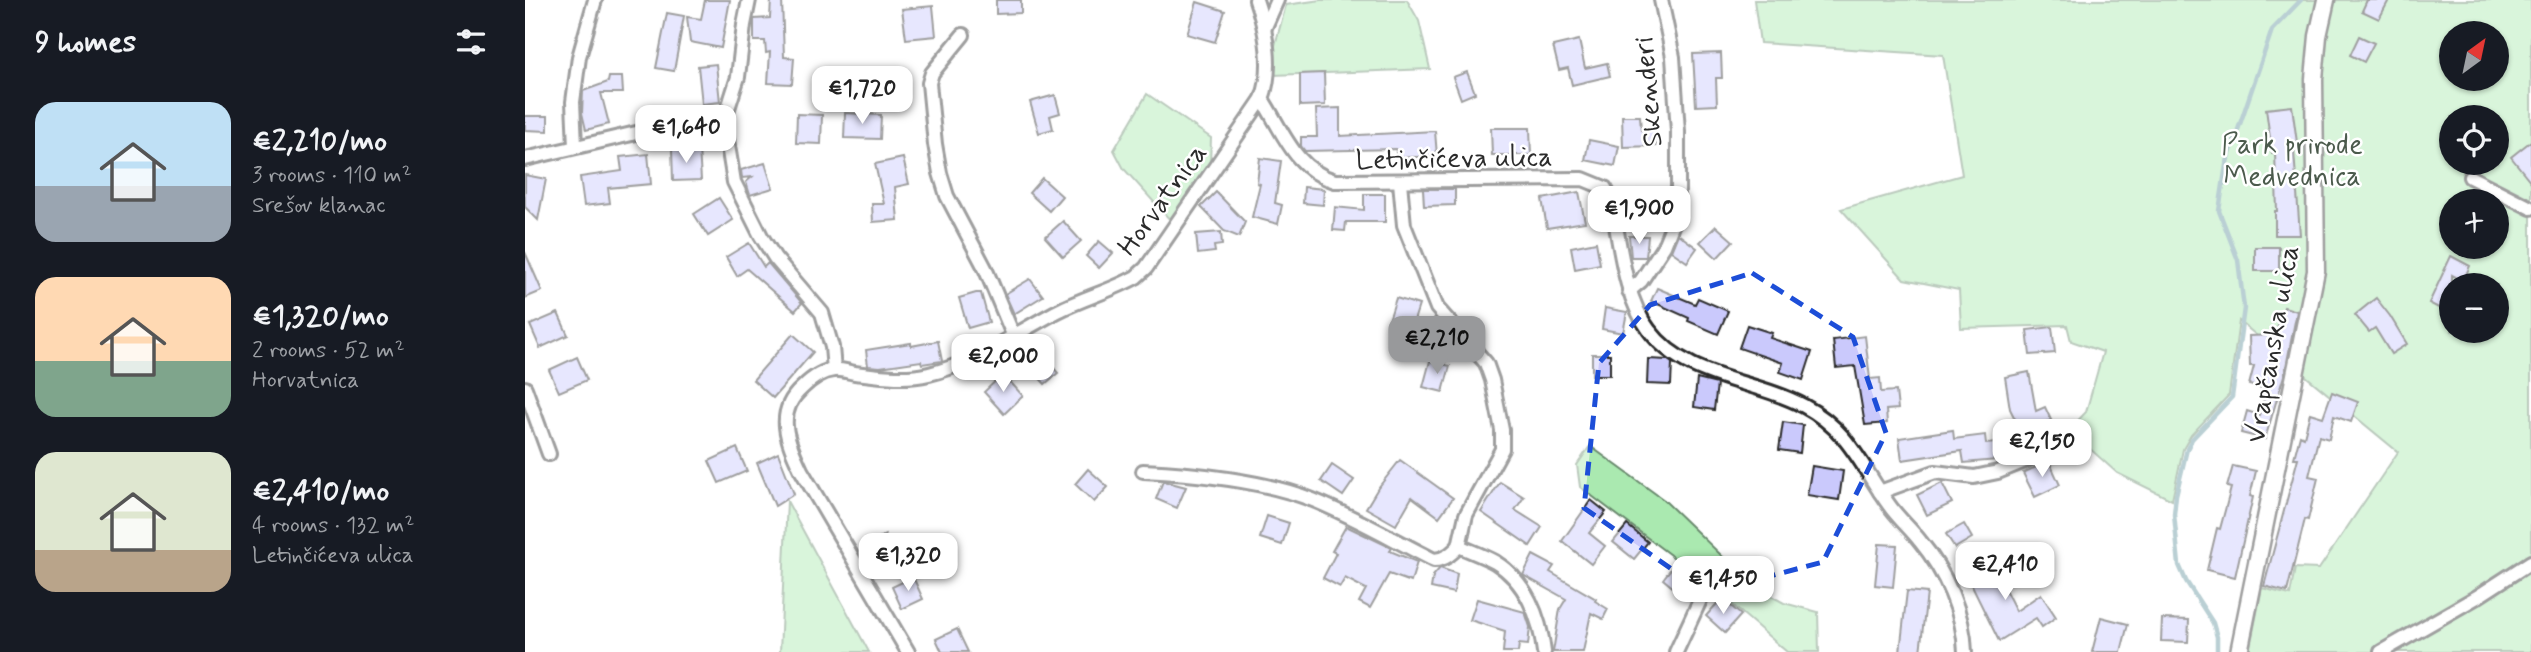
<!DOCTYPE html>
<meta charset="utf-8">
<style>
body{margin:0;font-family:Mynerve,sans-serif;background:#242831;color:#f1f3f6;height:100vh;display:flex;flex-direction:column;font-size:26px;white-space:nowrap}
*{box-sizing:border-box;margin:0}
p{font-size:23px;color:#9ea1a6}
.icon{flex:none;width:38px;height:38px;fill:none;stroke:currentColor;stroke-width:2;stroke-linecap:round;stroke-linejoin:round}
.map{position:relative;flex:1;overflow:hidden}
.panel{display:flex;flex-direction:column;background:#171b24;width:525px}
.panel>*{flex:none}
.needle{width:46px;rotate:33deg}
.buttons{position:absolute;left:1914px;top:21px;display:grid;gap:14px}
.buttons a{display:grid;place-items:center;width:70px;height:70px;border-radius:50%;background:#171b24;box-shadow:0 2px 5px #0004;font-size:35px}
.price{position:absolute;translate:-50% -60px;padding:0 16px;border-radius:14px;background:#fff;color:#222;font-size:23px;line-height:46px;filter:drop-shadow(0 2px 4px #0008)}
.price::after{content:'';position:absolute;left:50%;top:42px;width:21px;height:16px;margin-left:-10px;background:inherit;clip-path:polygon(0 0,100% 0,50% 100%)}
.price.active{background:#98999b;color:#111}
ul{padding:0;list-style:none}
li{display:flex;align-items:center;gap:21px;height:175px;padding:0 35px}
li span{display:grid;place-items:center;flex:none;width:196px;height:140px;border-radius:21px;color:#555}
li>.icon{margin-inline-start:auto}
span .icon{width:84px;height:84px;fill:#fffc;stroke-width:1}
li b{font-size:30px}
h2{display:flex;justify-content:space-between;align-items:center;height:84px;padding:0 35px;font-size:30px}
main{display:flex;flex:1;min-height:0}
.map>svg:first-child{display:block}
.green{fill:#aae9b0;stroke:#6a8a6e;stroke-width:2;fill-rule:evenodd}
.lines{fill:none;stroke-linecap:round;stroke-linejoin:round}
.stream{stroke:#66969f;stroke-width:4.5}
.building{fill:#cac9fc;stroke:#2b2b2b;stroke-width:2}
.minor-casing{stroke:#2b2b2b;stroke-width:18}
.tertiary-casing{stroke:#2b2b2b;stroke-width:21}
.minor{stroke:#fff;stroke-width:12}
.tertiary{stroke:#fff;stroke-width:16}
.marked{fill:none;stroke:#1d4ed8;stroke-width:5;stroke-dasharray:14 9;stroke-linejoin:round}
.labels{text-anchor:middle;stroke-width:5;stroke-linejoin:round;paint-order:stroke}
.street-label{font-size:28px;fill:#2b2b2b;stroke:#fff}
.park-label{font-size:28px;fill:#4b5a4c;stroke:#fff}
</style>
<main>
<section class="panel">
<h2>9 homes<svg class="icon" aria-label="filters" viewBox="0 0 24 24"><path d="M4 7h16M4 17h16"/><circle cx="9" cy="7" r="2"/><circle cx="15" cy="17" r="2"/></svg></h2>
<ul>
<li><span style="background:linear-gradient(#bfe0f5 60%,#9aa5b1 0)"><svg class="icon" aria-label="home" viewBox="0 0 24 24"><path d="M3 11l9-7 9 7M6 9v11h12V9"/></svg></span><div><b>€2,210/mo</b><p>3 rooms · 110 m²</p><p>Srešov klanac</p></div></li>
<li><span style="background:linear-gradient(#ffd9b3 60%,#7fa58c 0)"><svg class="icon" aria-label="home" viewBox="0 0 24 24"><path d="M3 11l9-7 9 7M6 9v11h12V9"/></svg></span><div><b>€1,320/mo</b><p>2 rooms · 52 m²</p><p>Horvatnica</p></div></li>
<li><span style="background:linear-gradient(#dfe7d0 70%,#b9a48a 0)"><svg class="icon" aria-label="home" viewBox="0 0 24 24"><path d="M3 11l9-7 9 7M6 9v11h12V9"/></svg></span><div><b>€2,410/mo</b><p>4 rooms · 132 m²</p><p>Letinčićeva ulica</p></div></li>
</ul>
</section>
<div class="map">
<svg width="2006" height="652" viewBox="0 0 2006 652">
<rect width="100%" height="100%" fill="#fff"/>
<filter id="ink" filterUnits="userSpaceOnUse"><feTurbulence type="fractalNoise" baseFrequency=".0143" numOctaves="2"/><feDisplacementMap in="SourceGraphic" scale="14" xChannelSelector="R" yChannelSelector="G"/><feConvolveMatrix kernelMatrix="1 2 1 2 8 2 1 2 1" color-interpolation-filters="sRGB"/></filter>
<g filter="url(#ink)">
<g class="green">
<path d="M 796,0 L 882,0 L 894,21 L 905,69 L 748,75 L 749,49 L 761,5 Z"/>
<path d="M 1229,0 L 2006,0 L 2006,652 L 1724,652 L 1737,588 L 1765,595 L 1770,568 L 1794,569 L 1873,452 L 1714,321 L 1704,395 L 1666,435 L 1658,449 L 1647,500 L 1592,473 L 1544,430 L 1561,412 L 1578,352 L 1546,341 L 1542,325 L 1436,328 L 1434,290 L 1379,279 L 1316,209 L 1437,175 L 1418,55 L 1235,43 ZM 1927,33 L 1972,33 L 1972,79 L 1927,79 ZM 1927,117 L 1972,117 L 1972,163 L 1927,163 ZM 1927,201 L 1972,201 L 1972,247 L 1927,247 ZM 1927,285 L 1972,285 L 1972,331 L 1927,331 Z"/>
<path d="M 622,94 L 686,138 L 685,164 L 646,221 L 599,169 L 589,150 Z"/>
<path d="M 1065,446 L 1139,500 L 1228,586 L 1259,603 L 1293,612 L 1294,652 L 1262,652 L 1181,582 L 1055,487 L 1052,465 Z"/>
<path d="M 262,501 L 344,652 L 255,652 Z"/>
</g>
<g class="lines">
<path class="stream" d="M 1692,652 L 1692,637 L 1688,623 L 1661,581 L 1654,565 L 1649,514 L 1651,495 L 1662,449 L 1667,439 L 1707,397 L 1719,308 L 1713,260 L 1694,211 L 1701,165 L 1747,30 L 1776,0"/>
</g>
<g class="building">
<path d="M 180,0 L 205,0 L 196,48 L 165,42 L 162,17 L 176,19 Z"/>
<path d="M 246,0 L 257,0 L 259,57 L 269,58 L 267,84 L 243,83 L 245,52 L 241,53 L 240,41 L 229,41 L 229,19 L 245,18 Z"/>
<path d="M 471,0 L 496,0 L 496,13 L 471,14 Z"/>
<path d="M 1842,0 L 1864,0 L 1854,19 L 1837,11 Z"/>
<path d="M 672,2 L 700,11 L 690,42 L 662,34 Z"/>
<path d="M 408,6 L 411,36 L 381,39 L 377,9 Z"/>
<path d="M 142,13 L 159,16 L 149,71 L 131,68 Z"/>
<path d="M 1834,36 L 1849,43 L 1839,62 L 1825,55 Z"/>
<path d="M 1054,40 L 1060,68 L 1082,63 L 1085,76 L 1047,85 L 1043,68 L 1034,70 L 1028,46 Z"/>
<path d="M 1196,53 L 1197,78 L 1191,78 L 1192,105 L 1171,106 L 1168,54 Z"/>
<path d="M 191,64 L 195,102 L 177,104 L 173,66 Z"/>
<path d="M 942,72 L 950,93 L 936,99 L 928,77 Z"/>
<path d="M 799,73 L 800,105 L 775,106 L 775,74 Z"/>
<path d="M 84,77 L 97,77 L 98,93 L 76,93 L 84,124 L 61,130 L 57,113 L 58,91 L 83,82 Z"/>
<path d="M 530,95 L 535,113 L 525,116 L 528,129 L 514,133 L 505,102 Z"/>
<path d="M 1767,106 L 1773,150 L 1769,151 L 1775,235 L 1750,235 L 1750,211 L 1752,211 L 1750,153 L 1747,153 L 1741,109 Z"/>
<path d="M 815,108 L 815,136 L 910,131 L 912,156 L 871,158 L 871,149 L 780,151 L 776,146 L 776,137 L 792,137 L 791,109 Z"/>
<path d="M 320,113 L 356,115 L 355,139 L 319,138 Z"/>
<path d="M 272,114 L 297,115 L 296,144 L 271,143 Z"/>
<path d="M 0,116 L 23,116 L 23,131 L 0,130 Z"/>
<path d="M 1097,116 L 1115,116 L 1116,130 L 1130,130 L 1131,146 L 1098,147 Z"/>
<path d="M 966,128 L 1005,128 L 1006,155 L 967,155 Z"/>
<path d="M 1064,140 L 1094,146 L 1090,166 L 1060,160 Z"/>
<path d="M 2006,141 L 2006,182 L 1986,157 Z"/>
<path d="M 174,148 L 176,180 L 148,181 L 147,149 Z"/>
<path d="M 123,154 L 126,184 L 83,188 L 85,203 L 59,206 L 55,177 L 97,171 L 95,157 Z"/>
<path d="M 378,158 L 384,184 L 370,187 L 373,220 L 348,222 L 347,204 L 359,204 L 350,164 Z"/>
<path d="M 735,158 L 756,161 L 750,203 L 757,205 L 753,224 L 727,217 L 735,184 L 732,183 Z"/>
<path d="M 240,163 L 248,188 L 225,195 L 221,182 L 227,177 L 217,178 L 216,170 Z"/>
<path d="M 0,175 L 21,179 L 13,220 L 0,207 Z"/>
<path d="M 517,178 L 537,196 L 524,211 L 504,193 Z"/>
<path d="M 779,187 L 799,189 L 798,205 L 778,203 Z"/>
<path d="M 898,189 L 930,189 L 930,205 L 899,206 Z"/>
<path d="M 691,192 L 720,222 L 714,237 L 699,231 L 676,207 Z"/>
<path d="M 1054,192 L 1060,222 L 1022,228 L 1017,199 Z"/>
<path d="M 839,194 L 860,194 L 860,222 L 821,222 L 820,231 L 808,230 L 810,207 L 839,210 Z"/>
<path d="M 194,198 L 208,220 L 183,236 L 169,214 Z"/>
<path d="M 538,221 L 556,241 L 538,257 L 520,237 Z"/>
<path d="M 1191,226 L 1208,241 L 1192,258 L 1175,242 Z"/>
<path d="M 696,232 L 697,245 L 689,246 L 690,252 L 673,254 L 671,234 Z"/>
<path d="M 1153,234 L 1172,248 L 1162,262 L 1146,251 Z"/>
<path d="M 1104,236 L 1123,236 L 1121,257 L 1106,257 Z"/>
<path d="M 574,241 L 588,253 L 574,268 L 561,256 Z"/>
<path d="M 1071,242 L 1075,264 L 1050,269 L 1046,247 Z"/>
<path d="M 224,243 L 239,267 L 243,263 L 277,303 L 270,311 L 222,269 L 212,276 L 201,257 Z"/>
<rect x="1730" y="247" width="24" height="24"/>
<path d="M 0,252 L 17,291 L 0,298 Z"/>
<path d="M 1926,256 L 1945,266 L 1938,281 L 1927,275 L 1927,305 L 1923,313 L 1904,303 Z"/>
<path d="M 505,279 L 518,296 L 489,314 L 480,294 Z"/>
<path d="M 1132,288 L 1170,304 L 1173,298 L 1203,311 L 1193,334 L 1163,321 L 1164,318 L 1126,301 Z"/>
<path d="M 451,293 L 456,293 L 464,322 L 443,328 L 434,298 Z"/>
<path d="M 871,298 L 894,305 L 887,327 L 864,320 Z"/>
<path d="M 1851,298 L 1865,316 L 1882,344 L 1866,354 L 1850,328 L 1844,332 L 1830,315 Z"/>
<path d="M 1759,307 L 1772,311 L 1760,372 L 1740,439 L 1716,433 L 1722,411 L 1734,415 L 1742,389 L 1724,385 L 1729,366 L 1725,366 L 1724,336 L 1750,335 Z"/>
<path d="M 1080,308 L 1102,312 L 1098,333 L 1077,329 Z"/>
<path d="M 33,313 L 43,335 L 15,348 L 5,325 Z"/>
<path d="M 1222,325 L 1247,333 L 1245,338 L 1287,352 L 1278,380 L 1255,372 L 1258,363 L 1214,348 Z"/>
<path d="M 1527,327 L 1530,353 L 1505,355 L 1502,330 Z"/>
<path d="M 268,334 L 288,352 L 248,398 L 228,380 Z"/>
<path d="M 1340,336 L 1345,379 L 1355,378 L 1356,392 L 1371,391 L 1373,409 L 1361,410 L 1362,423 L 1340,425 L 1330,366 L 1311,368 L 1308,340 Z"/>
<path d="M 413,341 L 417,361 L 397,364 L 396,361 L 355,367 L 343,366 L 341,350 L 386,343 L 386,346 Z"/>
<path d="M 515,352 L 533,373 L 520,384 L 502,364 Z"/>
<rect x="1067" y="354" width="18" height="21"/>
<path d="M 52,357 L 62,380 L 34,392 L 24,370 Z"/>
<path d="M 1123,359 L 1143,360 L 1147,363 L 1146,385 L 1122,384 Z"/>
<path d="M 905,361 L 925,366 L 918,392 L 898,387 Z"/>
<path d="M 1504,372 L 1511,411 L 1520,407 L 1526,420 L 1518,424 L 1522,434 L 1501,441 L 1485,409 L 1480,377 Z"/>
<path d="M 478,374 L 498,396 L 479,414 L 459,392 Z"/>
<path d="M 1172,379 L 1192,384 L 1189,410 L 1169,407 Z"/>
<path d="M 1807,392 L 1833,402 L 1826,422 L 1809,416 L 1804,439 L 1794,436 L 1784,476 L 1793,478 L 1783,520 L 1780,519 L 1762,592 L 1739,586 L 1773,458 L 1769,458 L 1775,435 L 1779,437 L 1785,413 L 1798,417 Z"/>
<path d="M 1258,422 L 1278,425 L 1275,453 L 1254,450 Z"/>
<path d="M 1428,430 L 1429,439 L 1460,435 L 1461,444 L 1481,442 L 1483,459 L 1439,463 L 1437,451 L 1377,460 L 1374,438 Z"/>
<path d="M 212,448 L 222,471 L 194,483 L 184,461 Z"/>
<path d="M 253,453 L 269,494 L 250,506 L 232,463 Z"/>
<path d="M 875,460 L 928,498 L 914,517 L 887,497 L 871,525 L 841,508 L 853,488 Z"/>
<path d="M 1524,461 L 1535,485 L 1510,497 L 1498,473 Z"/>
<path d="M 807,465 L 829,480 L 818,496 L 796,481 Z"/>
<path d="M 1287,466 L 1318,471 L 1314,500 L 1282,495 Z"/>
<path d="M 1708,466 L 1731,471 L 1725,496 L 1728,497 L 1710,577 L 1682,570 L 1692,528 L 1695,529 L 1706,488 L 1702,487 Z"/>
<path d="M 563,469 L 583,487 L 569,502 L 550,484 Z"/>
<path d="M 638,481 L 661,487 L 652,508 L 631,499 Z"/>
<path d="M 975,482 L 999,497 L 990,510 L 1017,527 L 1005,546 L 956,512 Z"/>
<path d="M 1417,483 L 1427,503 L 1402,515 L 1392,495 Z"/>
<path d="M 1066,500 L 1081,512 L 1064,533 L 1080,546 L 1066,564 L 1037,541 Z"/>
<path d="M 742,516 L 764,523 L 757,545 L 735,538 Z"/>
<path d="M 1439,524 L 1447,538 L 1430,548 L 1421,534 Z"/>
<path d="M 1102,525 L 1123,542 L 1109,559 L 1088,542 Z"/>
<path d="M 821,526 L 867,548 L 865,551 L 892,562 L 886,582 L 864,574 L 845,608 L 834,602 L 841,589 L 820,578 L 815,587 L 798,578 L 811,553 L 807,551 Z"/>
<path d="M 360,535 L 370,556 L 349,566 L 339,545 Z"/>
<path d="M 1354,544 L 1372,545 L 1368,587 L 1350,585 Z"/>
<path d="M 1008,555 L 1029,566 L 1025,572 L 1071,599 L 1070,601 L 1083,609 L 1078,619 L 1066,613 L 1058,652 L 1028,652 L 1035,609 L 1041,599 L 998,575 Z"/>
<path d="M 1464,558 L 1491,611 L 1516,594 L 1531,617 L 1517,627 L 1511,618 L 1474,641 L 1440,572 Z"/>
<path d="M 1151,562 L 1172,579 L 1158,596 L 1138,579 Z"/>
<path d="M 915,568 L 932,574 L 929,593 L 906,588 L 908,576 Z"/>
<path d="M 388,577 L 398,599 L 377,609 L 367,587 Z"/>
<path d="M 1382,591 L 1402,593 L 1395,652 L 1375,652 Z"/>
<path d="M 1197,598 L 1216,615 L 1200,633 L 1181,616 Z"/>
<path d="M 952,599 L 1000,612 L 1005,627 L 1003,645 L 994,644 L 993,652 L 978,652 L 980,631 L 945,620 Z"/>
<path d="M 1576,617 L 1603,624 L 1596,652 L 1567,652 Z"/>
<path d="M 1637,619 L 1664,620 L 1663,642 L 1636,641 Z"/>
<path d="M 432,629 L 443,652 L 417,652 L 411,639 Z"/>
</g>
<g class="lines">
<defs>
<g id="minor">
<path d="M 224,0 L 219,25 L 213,77 L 199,121 L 209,182 L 236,236 L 250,258 L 297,313 L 307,347 L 309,370"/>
<path d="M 740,27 L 752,0"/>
<path d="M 438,35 L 407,73 L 404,83 L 410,144 L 415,173 L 422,196 L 460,268 L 489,337"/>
<path d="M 737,99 C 758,131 769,169 810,181 L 1058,179 L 1080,188 L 1086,199 C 1095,240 1098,296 1124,330 C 1161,380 1229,379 1279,406 C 1324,430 1336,466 1364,505 C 1373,518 1385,528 1395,541 C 1420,571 1439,613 1440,652"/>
<path d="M 50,146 L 48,102 L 54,57 L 70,0"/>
<path d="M 0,159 L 124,130 L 199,121"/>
<path d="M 1945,177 L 2006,208"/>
<path d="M 875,182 L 879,225 L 912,308 L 961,363 L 967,380 L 977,430 L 977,449 L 941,515 L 934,546 C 945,551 959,556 970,562 C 1001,581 1015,617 1019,652"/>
<path d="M 1104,291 L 1116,281 L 1139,246 L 1151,216 L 1153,200 L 1153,132 L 1148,57 L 1136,0"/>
<path d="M 0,388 L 24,454"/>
<path d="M 618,471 C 669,473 741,481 788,500 C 830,517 869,540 909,560 C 920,560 927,553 934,546"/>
<path d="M 1355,492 L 1410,472 L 1449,477 L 1473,472 L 1500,461 L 1545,433"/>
<path d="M 383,652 L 276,470 C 263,442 249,413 277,388 C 285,380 297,371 309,370 C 315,369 324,372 330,373 C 355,376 379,380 404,374 C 451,363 490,333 533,311 C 558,298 586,291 611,277 L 621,268 L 737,99 C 749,68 741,30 731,0"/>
<path d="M 1151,652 L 1182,585"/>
<path d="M 1856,652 L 1952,597 L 2006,562"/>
</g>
<path id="tertiary" d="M 1714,652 L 1791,271 L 1789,79 L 1793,36 L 1801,0"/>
</defs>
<use href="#minor" class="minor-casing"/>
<use href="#tertiary" class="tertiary-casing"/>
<use href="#minor" class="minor"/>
<use href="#tertiary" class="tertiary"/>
</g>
</g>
<path d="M0 0H2006V652H0ZM 1227,273 L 1328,337 L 1361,433 L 1298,562 L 1181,593 L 1059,508 L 1074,363 L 1125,305 Z" fill="#fff" fill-opacity=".55" fill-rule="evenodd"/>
<path class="marked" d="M 1227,273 L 1328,337 L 1361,433 L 1298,562 L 1181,593 L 1059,508 L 1074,363 L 1125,305 Z"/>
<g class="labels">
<g class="street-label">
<text transform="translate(1122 92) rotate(-95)" y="10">Skenderi</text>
<text transform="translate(929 157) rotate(-1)" y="10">Letinčićeva ulica</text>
<text transform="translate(636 199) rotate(-54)" y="10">Horvatnica</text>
<text transform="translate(1746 344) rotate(-80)" y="10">Vrapčanska ulica</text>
</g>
<g class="park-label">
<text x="1767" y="153">Park prirode<tspan x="1767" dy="32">Medvednica</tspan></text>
</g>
</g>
</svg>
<div class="buttons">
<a><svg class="needle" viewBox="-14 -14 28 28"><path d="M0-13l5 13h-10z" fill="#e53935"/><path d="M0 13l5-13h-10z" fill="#9ea1a6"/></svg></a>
<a><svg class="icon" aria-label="locate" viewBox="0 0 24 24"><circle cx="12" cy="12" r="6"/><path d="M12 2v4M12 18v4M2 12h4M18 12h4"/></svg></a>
<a>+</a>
<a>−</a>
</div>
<b class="price" style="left:337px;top:126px">€1,720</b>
<b class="price" style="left:161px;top:165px">€1,640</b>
<b class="price" style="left:1114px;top:246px">€1,900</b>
<b class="price active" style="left:912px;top:376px">€2,210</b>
<b class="price" style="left:478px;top:394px">€2,000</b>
<b class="price" style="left:1517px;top:479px">€2,150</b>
<b class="price" style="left:383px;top:593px">€1,320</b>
<b class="price" style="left:1480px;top:602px">€2,410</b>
<b class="price" style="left:1198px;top:616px">€1,450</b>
</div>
</main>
